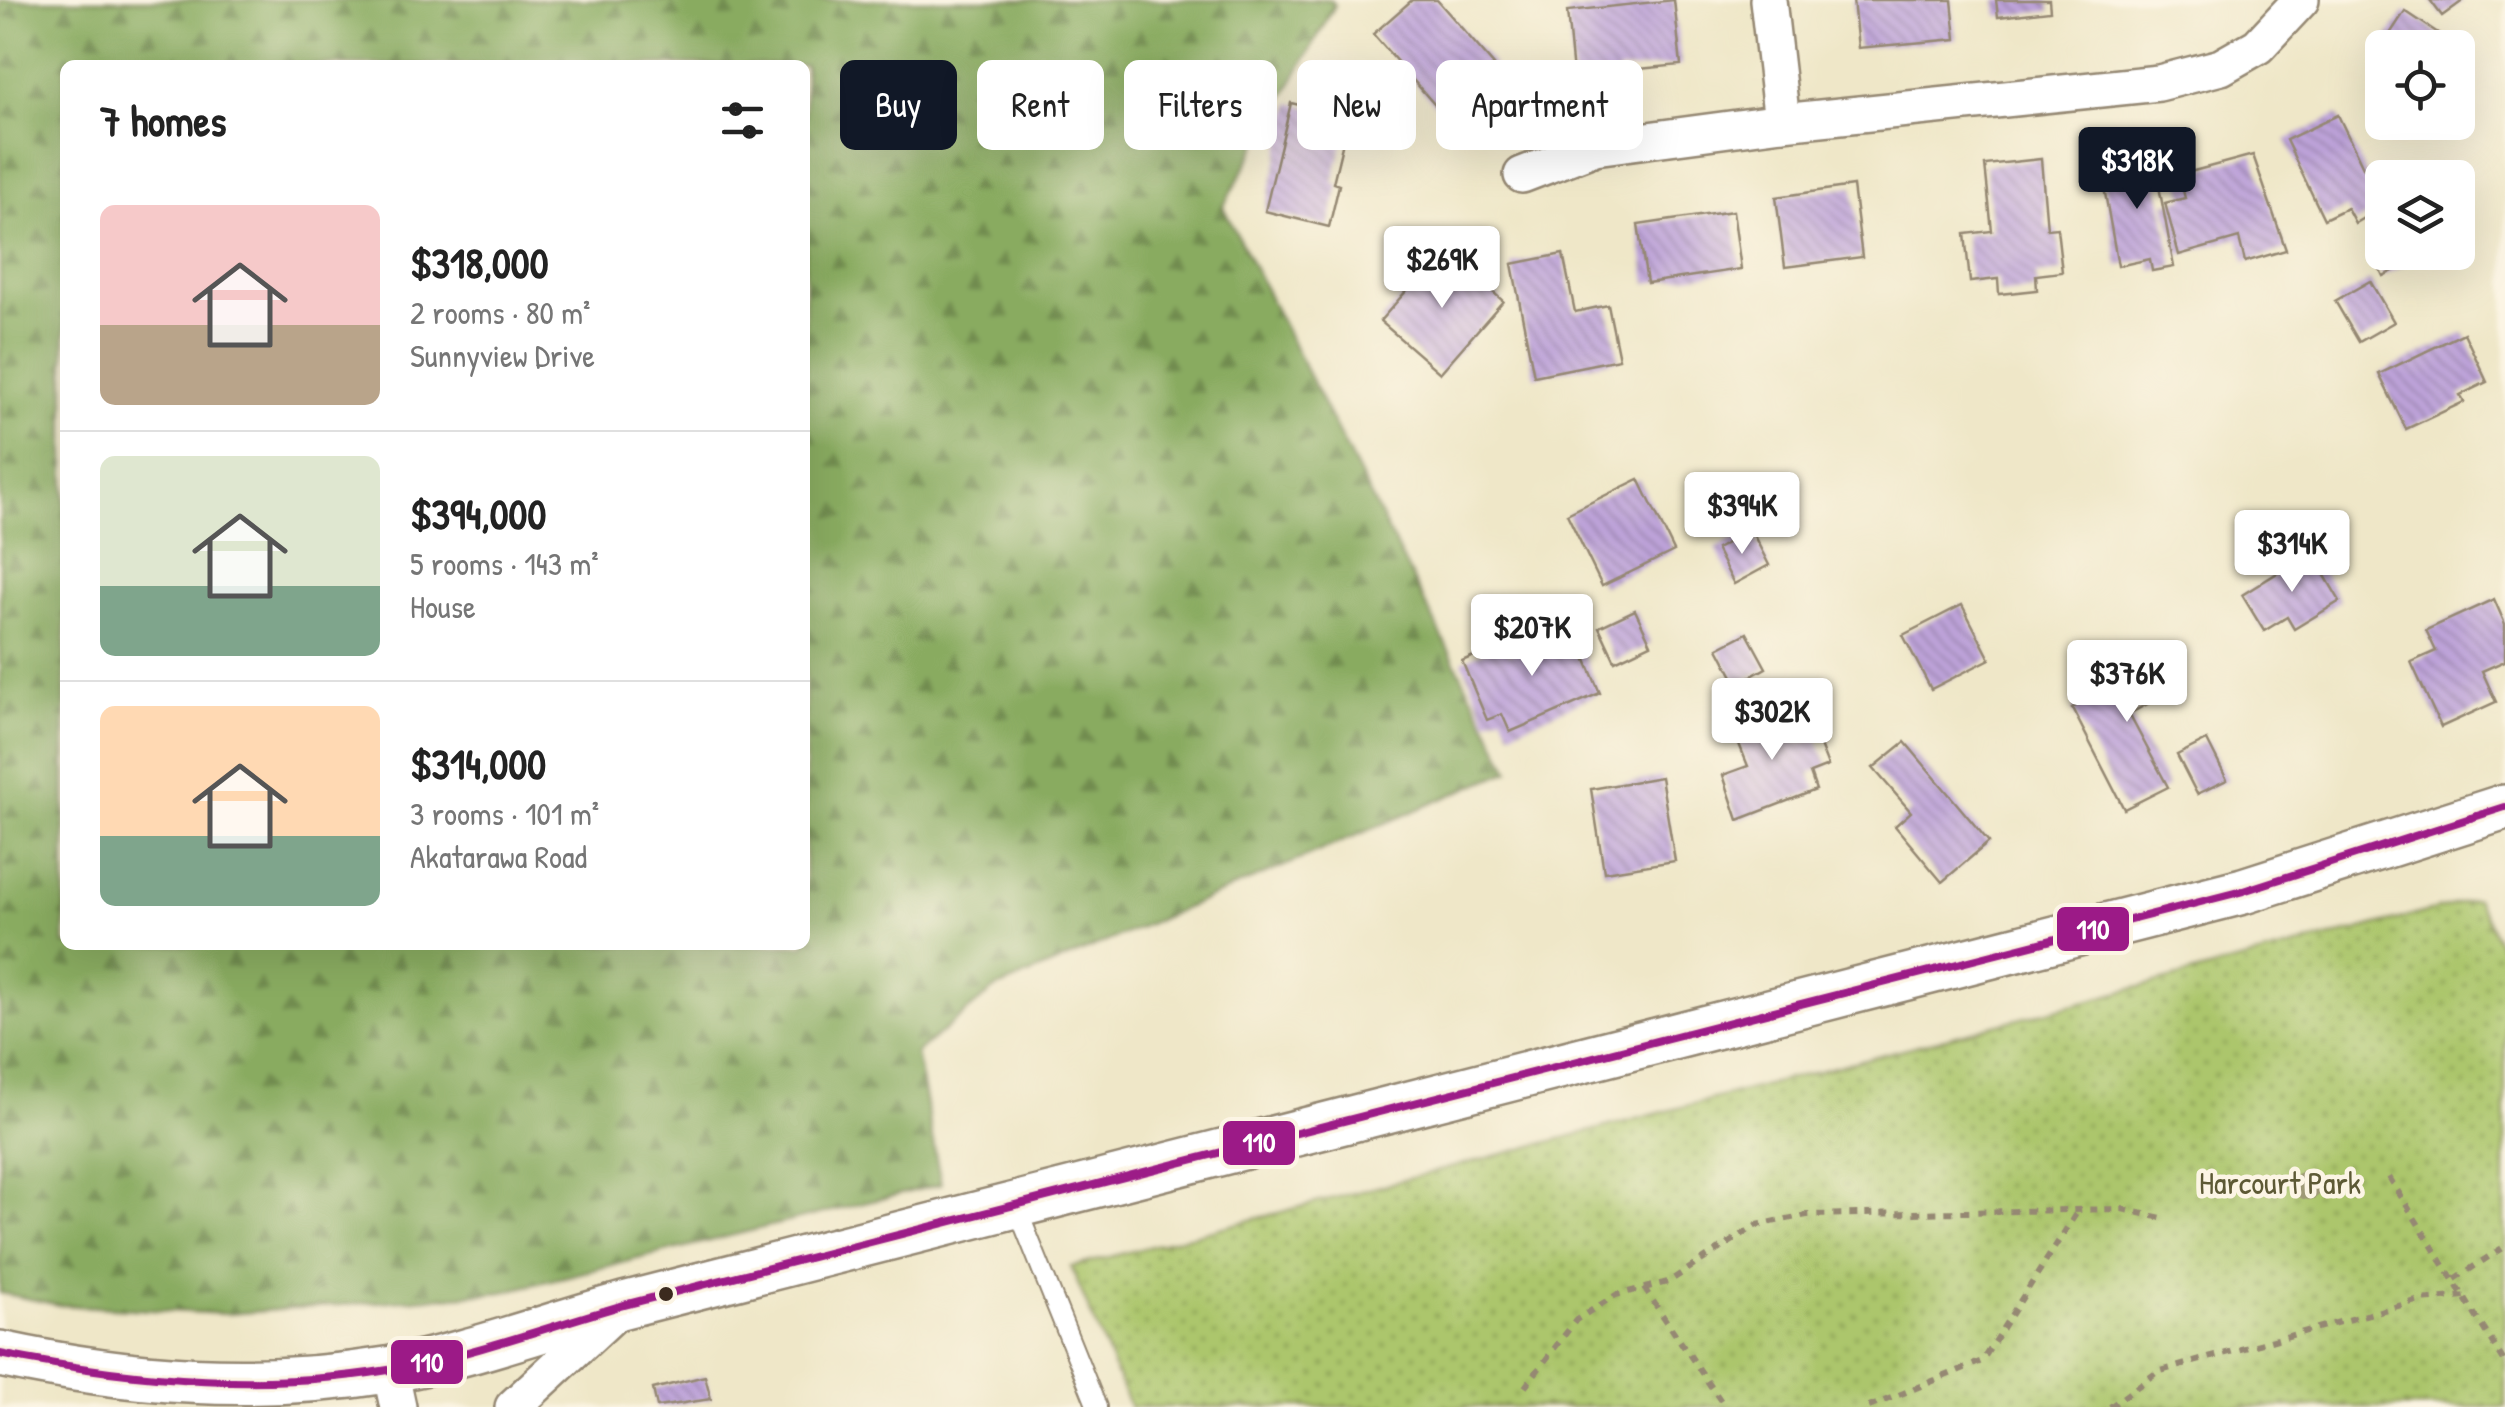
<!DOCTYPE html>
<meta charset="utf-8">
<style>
body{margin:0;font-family:"Patrick Hand",sans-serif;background:#f2f2f2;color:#222;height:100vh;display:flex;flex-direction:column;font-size:38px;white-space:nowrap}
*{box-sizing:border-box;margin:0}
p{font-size:32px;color:#767676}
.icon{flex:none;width:55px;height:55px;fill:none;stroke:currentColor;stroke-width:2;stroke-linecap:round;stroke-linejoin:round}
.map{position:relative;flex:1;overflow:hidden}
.side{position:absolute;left:60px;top:60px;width:750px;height:890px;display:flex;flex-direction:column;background:#fff;border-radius:15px;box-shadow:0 10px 40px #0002}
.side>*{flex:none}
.banner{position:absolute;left:840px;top:60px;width:950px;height:90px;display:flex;gap:20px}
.fabs{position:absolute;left:2365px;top:30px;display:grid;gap:20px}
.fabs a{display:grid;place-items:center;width:110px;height:110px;border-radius:15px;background:#fff;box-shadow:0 10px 40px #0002;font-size:50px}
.price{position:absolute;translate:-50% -85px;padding:0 22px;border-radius:10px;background:#fff;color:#222;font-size:32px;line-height:65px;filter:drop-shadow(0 2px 5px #0008)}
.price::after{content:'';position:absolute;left:50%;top:60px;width:30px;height:22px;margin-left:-15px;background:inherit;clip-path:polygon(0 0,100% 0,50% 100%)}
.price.active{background:#111827;color:#fff}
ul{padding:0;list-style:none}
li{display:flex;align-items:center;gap:30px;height:250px;padding:0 40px}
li+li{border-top:2px solid #e0e0e0}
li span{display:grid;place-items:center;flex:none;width:280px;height:200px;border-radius:15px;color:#555}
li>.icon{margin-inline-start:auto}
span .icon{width:120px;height:120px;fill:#fffc;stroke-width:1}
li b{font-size:42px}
h2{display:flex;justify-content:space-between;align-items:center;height:120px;padding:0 40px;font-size:42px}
.tag{padding:0 35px;border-radius:15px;background:#fff;box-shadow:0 10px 40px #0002;font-size:35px;line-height:90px}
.tag.active{background:#111827;color:#fff}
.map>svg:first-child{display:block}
.forest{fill:url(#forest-firs);stroke:#626a3f;stroke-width:2.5;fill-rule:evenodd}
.park{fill:url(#park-dots);stroke:#747845;stroke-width:2.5}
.building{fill:url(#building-back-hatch)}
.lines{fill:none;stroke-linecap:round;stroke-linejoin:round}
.service-casing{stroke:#958873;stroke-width:22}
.minor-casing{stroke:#958873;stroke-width:40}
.tertiary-casing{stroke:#958873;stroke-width:50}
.path{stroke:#958873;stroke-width:6;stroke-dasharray:8 8;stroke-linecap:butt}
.service{stroke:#fff;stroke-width:18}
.minor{stroke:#fff;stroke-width:35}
.tertiary{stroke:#fff;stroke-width:45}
.bus-1-casing{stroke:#fcf5e5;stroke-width:15}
.bus-1{stroke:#9c1a87;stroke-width:8}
.tree{fill:#9f9977}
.bus-dot{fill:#3b2a1e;stroke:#fcf5e5;stroke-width:4}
.labels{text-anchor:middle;stroke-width:9;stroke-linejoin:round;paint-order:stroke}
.park-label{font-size:32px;fill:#5d5935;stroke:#fcf5e5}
.line-badge{stroke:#fcf5e5;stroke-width:4}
.badge-label{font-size:28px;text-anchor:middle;font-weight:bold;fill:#fff}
</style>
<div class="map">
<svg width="2505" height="1407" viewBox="0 0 2505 1407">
<defs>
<pattern id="forest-firs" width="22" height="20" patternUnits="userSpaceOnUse" patternTransform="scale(2.5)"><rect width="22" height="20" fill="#89ab60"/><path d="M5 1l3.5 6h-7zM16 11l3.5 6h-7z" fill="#718b4f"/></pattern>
<pattern id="park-dots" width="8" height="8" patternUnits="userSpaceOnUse" patternTransform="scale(2.5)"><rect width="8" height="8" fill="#acc66c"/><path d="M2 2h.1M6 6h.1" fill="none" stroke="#8da158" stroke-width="1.8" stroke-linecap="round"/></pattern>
<pattern id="building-back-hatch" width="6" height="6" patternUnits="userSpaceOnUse" patternTransform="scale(2.5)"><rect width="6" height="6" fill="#bda3d9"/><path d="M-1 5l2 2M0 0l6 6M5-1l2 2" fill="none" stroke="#9b85af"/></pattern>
</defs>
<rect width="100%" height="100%" fill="#fcf5e5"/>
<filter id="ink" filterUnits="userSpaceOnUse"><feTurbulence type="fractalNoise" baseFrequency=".01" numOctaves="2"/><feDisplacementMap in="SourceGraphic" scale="20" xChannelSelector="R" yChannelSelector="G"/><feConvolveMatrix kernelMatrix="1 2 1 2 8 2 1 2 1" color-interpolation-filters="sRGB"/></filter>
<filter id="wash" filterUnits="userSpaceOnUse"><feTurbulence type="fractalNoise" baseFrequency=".0048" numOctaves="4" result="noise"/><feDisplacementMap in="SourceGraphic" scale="40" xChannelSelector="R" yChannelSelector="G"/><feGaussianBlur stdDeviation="2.25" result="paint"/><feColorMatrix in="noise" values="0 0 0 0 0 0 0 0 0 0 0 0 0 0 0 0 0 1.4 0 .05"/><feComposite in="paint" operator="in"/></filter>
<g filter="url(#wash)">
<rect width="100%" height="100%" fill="#efe7c8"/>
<path class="forest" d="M 0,0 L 1331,0 L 1335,5 L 1223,207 L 1510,770 L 995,989 L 916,1053 L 941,1184 L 503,1292 L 227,1314 L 59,1305 L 0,1293 ZM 65,65 L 805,65 L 805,945 L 65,945 Z"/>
<path class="park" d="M 2476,899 L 2505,956 L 2505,1407 L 1130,1407 L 1071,1267 Z"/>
<g id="blocks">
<g class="building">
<path d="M 1412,0 L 1437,0 L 1494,65 L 1441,112 L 1373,34 Z"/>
<path d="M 1674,0 L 1681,65 L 1618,71 L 1620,91 L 1575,95 L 1567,11 Z"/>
<path d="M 1853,0 L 1952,0 L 1956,39 L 1858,48 Z"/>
<path d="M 1996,0 L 2049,0 L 2050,11 L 1998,17 Z"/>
<path d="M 2430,0 L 2464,0 L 2442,16 Z"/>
<path d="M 2405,11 L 2468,53 L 2458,69 L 2458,48 L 2382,46 Z"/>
<path d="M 1291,103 L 1349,117 L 1333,183 L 1339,185 L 1329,227 L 1265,211 Z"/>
<path d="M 2338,115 L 2382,207 L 2355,223 L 2347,208 L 2324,219 L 2286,140 Z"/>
<path d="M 2153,154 L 2174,267 L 2152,271 L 2150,259 L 2118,266 L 2100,165 Z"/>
<path d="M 2253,155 L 2286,250 L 2245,262 L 2239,238 L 2179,255 L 2165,203 L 2185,198 L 2179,175 Z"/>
<path d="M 2041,159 L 2047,229 L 2057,228 L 2062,272 L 2036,275 L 2037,290 L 1999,294 L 1998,279 L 1970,282 L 1965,234 L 1992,231 L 1985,165 Z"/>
<path d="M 1853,186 L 1862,257 L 1785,267 L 1776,197 Z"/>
<path d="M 1733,211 L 1741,269 L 1647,283 L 1638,225 Z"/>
<path d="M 2382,246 L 2382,252 L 2420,252 L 2421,257 L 2383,276 L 2372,252 Z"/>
<path d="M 1444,248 L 1503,301 L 1440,373 L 1380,321 Z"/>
<path d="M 1563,254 L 1575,312 L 1608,305 L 1619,359 L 1534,376 L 1512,264 Z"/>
<path d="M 2370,281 L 2394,322 L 2359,342 L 2335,301 Z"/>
<path d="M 2464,333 L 2487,382 L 2460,395 L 2464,402 L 2406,429 L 2379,374 Z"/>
<path d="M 1639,479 L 1674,551 L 1602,586 L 1567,514 Z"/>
<path d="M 1751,530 L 1769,565 L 1734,584 L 1716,549 Z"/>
<path d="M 2311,552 L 2340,601 L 2294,629 L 2287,617 L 2264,631 L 2242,595 Z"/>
<path d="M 2494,599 L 2505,624 L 2505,661 L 2482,671 L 2496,702 L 2441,727 L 2411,662 L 2436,651 L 2426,630 Z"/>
<path d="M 1962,605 L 1990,659 L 1931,689 L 1903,635 Z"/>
<path d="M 1635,610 L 1651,644 L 1615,661 L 1599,627 Z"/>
<path d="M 1572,627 L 1600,693 L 1510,732 L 1502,714 L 1487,720 L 1462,661 L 1504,643 L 1509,654 Z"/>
<path d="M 1747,633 L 1766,668 L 1737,684 L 1718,648 Z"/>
<path d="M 2157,645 L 2179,687 L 2129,714 L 2168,787 L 2124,809 L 2072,708 L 2109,689 L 2101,675 Z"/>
<path d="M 1784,704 L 1799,744 L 1817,738 L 1828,766 L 1810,773 L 1816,790 L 1738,820 L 1723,775 L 1748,766 L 1731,724 Z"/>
<path d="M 2207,740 L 2227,780 L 2197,794 L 2177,755 Z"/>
<path d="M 1905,742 L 1989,842 L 1942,882 L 1895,826 L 1911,812 L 1873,768 Z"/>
<path d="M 1661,777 L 1675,861 L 1604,872 L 1591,789 Z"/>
<path d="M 705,1376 L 711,1399 L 657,1407 L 653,1389 Z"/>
</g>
</g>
</g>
<g filter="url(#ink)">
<use href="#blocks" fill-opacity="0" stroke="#958873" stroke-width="2.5"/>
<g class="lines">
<defs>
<path id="service" d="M 1016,1206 L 1097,1407"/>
<g id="minor">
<path d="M 1768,0 L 1782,122"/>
<path d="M 1522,175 L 1595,147 L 1782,122 L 2159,83 L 2221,67 L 2258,46 L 2301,0"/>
<path d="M 390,1370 L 398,1407"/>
<path d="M 513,1407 L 619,1309"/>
</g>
<path id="tertiary" d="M 0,1354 C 130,1382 256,1391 387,1370 C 461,1358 550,1325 624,1305 L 2243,891 L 2505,807"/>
</defs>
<use href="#service" class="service-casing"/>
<use href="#minor" class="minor-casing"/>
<use href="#tertiary" class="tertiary-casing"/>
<g class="path">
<path d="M 2389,1177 L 2505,1363"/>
<path d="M 2455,1279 L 2505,1246"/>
<path d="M 1644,1288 L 1725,1407"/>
<path d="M 1525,1387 L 1576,1320 L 1616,1295 L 1668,1282 L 1757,1225 L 1807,1215 L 2122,1209 L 2166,1219"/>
<path d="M 1869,1407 L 1982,1361 L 2077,1212"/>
<path d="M 2110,1407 L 2157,1372 L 2420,1300 L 2466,1296"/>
</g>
<use href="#service" class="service"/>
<use href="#minor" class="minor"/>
<use href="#tertiary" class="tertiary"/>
<defs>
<path id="bus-1" d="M 0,1354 C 136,1381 274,1393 410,1366 C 483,1351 553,1325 624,1305 L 2243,891 L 2505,807"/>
</defs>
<use href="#bus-1" class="bus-1-casing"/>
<use href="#bus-1" class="bus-1"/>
</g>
<circle class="tree" cx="2308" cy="1185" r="15"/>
</g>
<circle class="bus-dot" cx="666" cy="1294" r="9"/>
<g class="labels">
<g class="park-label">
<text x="2280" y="1194">Harcourt Park</text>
</g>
</g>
<g class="line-badge">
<rect x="2055" y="905" width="76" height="48" rx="10" fill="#9c1a87"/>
<rect x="1221" y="1119" width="76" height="48" rx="10" fill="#9c1a87"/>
<rect x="389" y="1338" width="76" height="48" rx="10" fill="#9c1a87"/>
</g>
<g class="badge-label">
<text x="2093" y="939">110</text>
<text x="1259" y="1152">110</text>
<text x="427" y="1372">110</text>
</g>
</svg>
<div class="fabs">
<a><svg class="icon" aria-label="locate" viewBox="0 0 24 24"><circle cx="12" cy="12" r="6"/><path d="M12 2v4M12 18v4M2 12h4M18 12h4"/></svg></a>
<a><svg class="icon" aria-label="layers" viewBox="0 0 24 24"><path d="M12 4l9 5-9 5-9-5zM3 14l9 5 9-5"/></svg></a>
</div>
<b class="price active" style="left:2137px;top:212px">$318K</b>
<b class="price" style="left:1442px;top:311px">$269K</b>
<b class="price" style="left:1742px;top:557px">$394K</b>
<b class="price" style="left:2292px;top:595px">$314K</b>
<b class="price" style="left:1532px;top:679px">$207K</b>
<b class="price" style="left:2127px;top:725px">$376K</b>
<b class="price" style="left:1772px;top:763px">$302K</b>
<div class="banner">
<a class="tag active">Buy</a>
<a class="tag">Rent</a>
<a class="tag">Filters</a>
<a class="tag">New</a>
<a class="tag">Apartment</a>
</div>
<section class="side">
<h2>7 homes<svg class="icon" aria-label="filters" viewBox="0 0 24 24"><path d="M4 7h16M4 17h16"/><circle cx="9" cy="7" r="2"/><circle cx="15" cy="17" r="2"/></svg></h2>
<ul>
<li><span style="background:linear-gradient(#f6c9c9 60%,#b9a48a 0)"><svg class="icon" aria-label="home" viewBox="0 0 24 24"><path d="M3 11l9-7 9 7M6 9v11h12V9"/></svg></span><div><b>$318,000</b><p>2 rooms · 80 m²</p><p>Sunnyview Drive</p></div></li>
<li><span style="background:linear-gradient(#dfe7d0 65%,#7fa58c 0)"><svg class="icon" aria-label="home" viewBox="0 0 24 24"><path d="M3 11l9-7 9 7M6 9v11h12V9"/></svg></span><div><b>$394,000</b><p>5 rooms · 143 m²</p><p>House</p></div></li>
<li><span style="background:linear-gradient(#ffd9b3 65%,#7fa58c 0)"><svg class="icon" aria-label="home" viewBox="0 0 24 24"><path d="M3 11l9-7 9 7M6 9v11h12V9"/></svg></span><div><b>$314,000</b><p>3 rooms · 101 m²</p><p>Akatarawa Road</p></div></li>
</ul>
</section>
</div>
